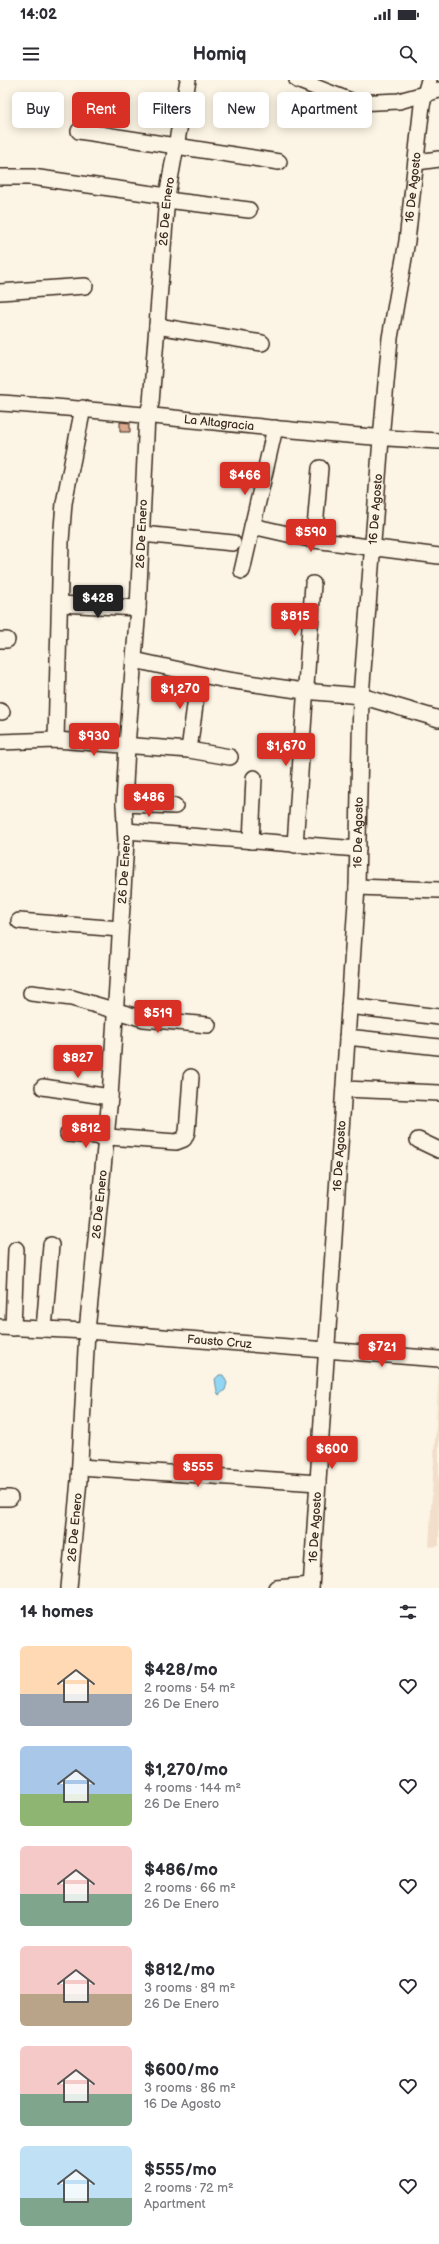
<!DOCTYPE html>
<meta charset="utf-8">
<style>
body{margin:0;font-family:"Balsamiq Sans",sans-serif;background:#f2f2f3;color:#2b2b33;height:100vh;display:flex;flex-direction:column;font-size:15px;white-space:nowrap}
*{box-sizing:border-box;margin:0}
p{font-size:13px;color:#7c7c81}
.icon{flex:none;width:22px;height:22px;fill:none;stroke:currentColor;stroke-width:2;stroke-linecap:round;stroke-linejoin:round}
.map{position:relative;height:1508px;overflow:hidden}
.sheet{display:flex;flex-direction:column;background:#fff;flex:1}
.sheet>*{flex:none}
.hud{position:absolute;left:12px;top:12px;width:415px;height:36px;display:flex;gap:8px}
.price{position:absolute;translate:-50% -34px;padding:0 9px;border-radius:4px;background:#d93025;color:#fff;font-size:13px;line-height:26px;filter:drop-shadow(0 1px 2px #0008)}
.price::after{content:'';position:absolute;left:50%;top:24px;width:12px;height:9px;margin-left:-6px;background:inherit;clip-path:polygon(0 0,100% 0,50% 100%)}
.price.current{background:#222;color:#fff}
ul{padding:0;list-style:none}
li{display:flex;align-items:center;gap:12px;height:100px;padding:0 20px}
li span{display:grid;place-items:center;flex:none;width:112px;height:80px;border-radius:6px;color:#555}
li>.icon{margin-inline-start:auto}
span .icon{width:48px;height:48px;fill:#fffc;stroke-width:1}
li b{font-size:17px}
h2{display:flex;justify-content:space-between;align-items:center;height:48px;padding:0 20px;font-size:17px}
.chip{padding:0 14px;border-radius:6px;background:#fff;box-shadow:0 2px 10px #0003;font-size:14px;line-height:36px}
.chip.current{background:#d93025;color:#fff}
.status{display:flex;justify-content:space-between;align-items:center;height:28px;padding:0 20px;background:#fff;direction:ltr}
.status svg{height:11px;fill:currentColor}
header{display:flex;justify-content:space-between;align-items:center;height:52px;padding:0 20px;background:#fff;font-size:18px;font-weight:700}
.map>svg:first-child{display:block}
.built{fill:#f2decb}
.water{fill:#92d6f3;stroke:#6f919e}
.building{fill:#dba98e;stroke:#3b2a1e}
.lines{fill:none;stroke-linecap:round;stroke-linejoin:round}
.minor-casing{stroke:#3b2a1e;stroke-width:18}
.minor{stroke:#fcf5e5;stroke-width:15}
.labels{text-anchor:middle;stroke-width:4;stroke-linejoin:round;paint-order:stroke}
.street-label{font-size:12px;fill:#3b2a1e;stroke:#fcf5e5}
</style>
<div class="status"><b>14:02</b><svg viewBox="0 0 49 12"><path d="M0 12V9h3v3zM5 12V6h3v6zM10 12V3h3v9zM15 12V0h3v12zM26 1h20v11H26zM47 4h2v5h-2z"/></svg></div>
<header><svg class="icon" aria-label="menu" viewBox="0 0 24 24"><path d="M4 6h16M4 12h16M4 18h16"/></svg>Homiq<svg class="icon" aria-label="search" viewBox="0 0 24 24"><circle cx="10" cy="10" r="6"/><path d="M15 15l6 6"/></svg></header>
<div class="map">
<svg width="439" height="1508" viewBox="0 0 439 1508">
<rect width="100%" height="100%" fill="#fcf5e5"/>
<filter id="ink" filterUnits="userSpaceOnUse"><feTurbulence type="fractalNoise" baseFrequency=".025" numOctaves="2"/><feDisplacementMap in="SourceGraphic" scale="8" xChannelSelector="R" yChannelSelector="G"/><feConvolveMatrix kernelMatrix="1 2 1 2 8 2 1 2 1" color-interpolation-filters="sRGB"/></filter>
<g filter="url(#ink)">
<path class="built" d="M 439,1289 L 439,1466 L 429,1467 Z"/>
<path class="water" d="M 219,1295 L 223,1295 L 227,1303 L 225,1310 L 219,1315 L 217,1312 L 215,1299 Z"/>
<path class="building" d="M 120,342 L 130,343 L 130,352 L 120,352 Z"/>
<g class="lines">
<defs>
<g id="minor">
<path d="M 297,0 L 356,23 L 399,21 L 439,10"/>
<path d="M 79,51 L 279,82"/>
<path d="M 417,82 L 439,79"/>
<path d="M 0,97 L 32,97 L 167,116"/>
<path d="M 167,120 L 249,130"/>
<path d="M 0,212 L 85,206"/>
<path d="M 157,246 L 262,263"/>
<path id="s1" d="M 0,323 C 147,332 292,354 439,361"/>
<path d="M 252,446 L 314,460 L 439,476"/>
<path d="M 142,454 L 233,463"/>
<path d="M 314,460 L 320,388"/>
<path d="M 242,491 L 275,348"/>
<path d="M 60,524 L 138,528"/>
<path d="M 0,560 L 7,560"/>
<path d="M 134,580 L 221,599 L 304,611 L 361,616 L 439,639"/>
<path d="M 0,631 L 2,632"/>
<path d="M 56,660 L 61,461 L 64,423 L 83,328"/>
<path d="M 0,662 L 56,660 L 189,670 L 230,677"/>
<path d="M 189,670 L 199,595"/>
<path d="M 124,724 L 175,726"/>
<path d="M 126,751 L 358,769"/>
<path d="M 251,761 L 254,698"/>
<path d="M 295,765 L 313,504"/>
<path d="M 357,807 L 439,810"/>
<path d="M 19,841 L 120,849"/>
<path d="M 31,913 L 72,918 L 144,939 L 208,945"/>
<path d="M 349,926 L 439,937"/>
<path d="M 347,957 L 439,967"/>
<path d="M 43,1007 L 110,1017"/>
<path d="M 344,1009 L 439,1013"/>
<path d="M 68,1054 L 176,1062 L 184,1059 L 187,1052 L 191,997"/>
<path d="M 418,1060 L 439,1070"/>
<path id="s2" d="M 0,1247 L 87,1251 L 439,1279"/>
<path d="M 13,1248 L 16,1169"/>
<path d="M 44,1249 L 51,1165"/>
<path d="M 80,1387 L 318,1403"/>
<path d="M 0,1418 L 10,1418"/>
<path id="s3" d="M 69,1508 L 79,1400 L 87,1251 L 110,1017 L 126,762 L 124,724 L 127,666 L 138,528 L 147,335 L 151,323 L 167,116 L 188,0"/>
<path d="M 276,1508 L 311,1505"/>
<path id="s4" d="M 311,1508 L 357,807 L 361,616 L 381,359 L 390,258 L 407,161 L 422,25 L 429,0"/>
</g>
</defs>
<use href="#minor" class="minor-casing"/>
<use href="#minor" class="minor"/>
</g>
</g>
<g class="labels">
<g class="street-label">
<text dy="4" stroke="none"><textPath href="#s4" startOffset="1405">16 De Agosto</textPath></text>
<text dy="4" stroke="none"><textPath href="#s3" startOffset="1381">26 De Enero</textPath></text>
<text dy="4" stroke="none"><textPath href="#s1" startOffset="220">La Altagracia</textPath></text>
<text dy="4" stroke="none"><textPath href="#s4" startOffset="1081">16 De Agosto</textPath></text>
<text dy="4" stroke="none"><textPath href="#s3" startOffset="1057">26 De Enero</textPath></text>
<text dy="4" stroke="none"><textPath href="#s4" startOffset="757">16 De Agosto</textPath></text>
<text dy="4" stroke="none"><textPath href="#s3" startOffset="721">26 De Enero</textPath></text>
<text dy="4" stroke="none"><textPath href="#s4" startOffset="433">16 De Agosto</textPath></text>
<text dy="4" stroke="none"><textPath href="#s3" startOffset="385">26 De Enero</textPath></text>
<text dy="4" stroke="none"><textPath href="#s2" startOffset="220">Fausto Cruz</textPath></text>
<text dy="4" stroke="none"><textPath href="#s3" startOffset="61">26 De Enero</textPath></text>
<text dy="4" stroke="none"><textPath href="#s4" startOffset="61">16 De Agosto</textPath></text>
</g>
</g>
</svg>
<b class="price" style="left:245px;top:416px">$466</b>
<b class="price" style="left:311px;top:473px">$590</b>
<b class="price current" style="left:98px;top:539px">$428</b>
<b class="price" style="left:295px;top:557px">$815</b>
<b class="price" style="left:180px;top:630px">$1,270</b>
<b class="price" style="left:94px;top:677px">$930</b>
<b class="price" style="left:286px;top:687px">$1,670</b>
<b class="price" style="left:149px;top:738px">$486</b>
<b class="price" style="left:158px;top:954px">$519</b>
<b class="price" style="left:78px;top:999px">$827</b>
<b class="price" style="left:86px;top:1069px">$812</b>
<b class="price" style="left:382px;top:1288px">$721</b>
<b class="price" style="left:332px;top:1390px">$600</b>
<b class="price" style="left:198px;top:1408px">$555</b>
<div class="hud">
<a class="chip">Buy</a>
<a class="chip current">Rent</a>
<a class="chip">Filters</a>
<a class="chip">New</a>
<a class="chip">Apartment</a>
</div>
</div>
<section class="sheet">
<h2>14 homes<svg class="icon" aria-label="filters" viewBox="0 0 24 24"><path d="M4 7h16M4 17h16"/><circle cx="9" cy="7" r="2"/><circle cx="15" cy="17" r="2"/></svg></h2>
<ul>
<li><span style="background:linear-gradient(#ffd9b3 60%,#9aa5b1 0)"><svg class="icon" aria-label="home" viewBox="0 0 24 24"><path d="M3 11l9-7 9 7M6 9v11h12V9"/></svg></span><div><b>$428/mo</b><p>2 rooms · 54 m²</p><p>26 De Enero</p></div><svg class="icon" aria-label="heart" viewBox="0 0 24 24"><path d="M12 20l-8-8c-3-5 5-10 8-4 3-6 11-1 8 4z"/></svg></li>
<li><span style="background:linear-gradient(#a9c7e8 60%,#8fb573 0)"><svg class="icon" aria-label="home" viewBox="0 0 24 24"><path d="M3 11l9-7 9 7M6 9v11h12V9"/></svg></span><div><b>$1,270/mo</b><p>4 rooms · 144 m²</p><p>26 De Enero</p></div><svg class="icon" aria-label="heart" viewBox="0 0 24 24"><path d="M12 20l-8-8c-3-5 5-10 8-4 3-6 11-1 8 4z"/></svg></li>
<li><span style="background:linear-gradient(#f6c9c9 60%,#7fa58c 0)"><svg class="icon" aria-label="home" viewBox="0 0 24 24"><path d="M3 11l9-7 9 7M6 9v11h12V9"/></svg></span><div><b>$486/mo</b><p>2 rooms · 66 m²</p><p>26 De Enero</p></div><svg class="icon" aria-label="heart" viewBox="0 0 24 24"><path d="M12 20l-8-8c-3-5 5-10 8-4 3-6 11-1 8 4z"/></svg></li>
<li><span style="background:linear-gradient(#f6c9c9 60%,#b9a48a 0)"><svg class="icon" aria-label="home" viewBox="0 0 24 24"><path d="M3 11l9-7 9 7M6 9v11h12V9"/></svg></span><div><b>$812/mo</b><p>3 rooms · 89 m²</p><p>26 De Enero</p></div><svg class="icon" aria-label="heart" viewBox="0 0 24 24"><path d="M12 20l-8-8c-3-5 5-10 8-4 3-6 11-1 8 4z"/></svg></li>
<li><span style="background:linear-gradient(#f6c9c9 60%,#7fa58c 0)"><svg class="icon" aria-label="home" viewBox="0 0 24 24"><path d="M3 11l9-7 9 7M6 9v11h12V9"/></svg></span><div><b>$600/mo</b><p>3 rooms · 86 m²</p><p>16 De Agosto</p></div><svg class="icon" aria-label="heart" viewBox="0 0 24 24"><path d="M12 20l-8-8c-3-5 5-10 8-4 3-6 11-1 8 4z"/></svg></li>
<li><span style="background:linear-gradient(#bfe0f5 65%,#7fa58c 0)"><svg class="icon" aria-label="home" viewBox="0 0 24 24"><path d="M3 11l9-7 9 7M6 9v11h12V9"/></svg></span><div><b>$555/mo</b><p>2 rooms · 72 m²</p><p>Apartment</p></div><svg class="icon" aria-label="heart" viewBox="0 0 24 24"><path d="M12 20l-8-8c-3-5 5-10 8-4 3-6 11-1 8 4z"/></svg></li>
</ul>
</section>
